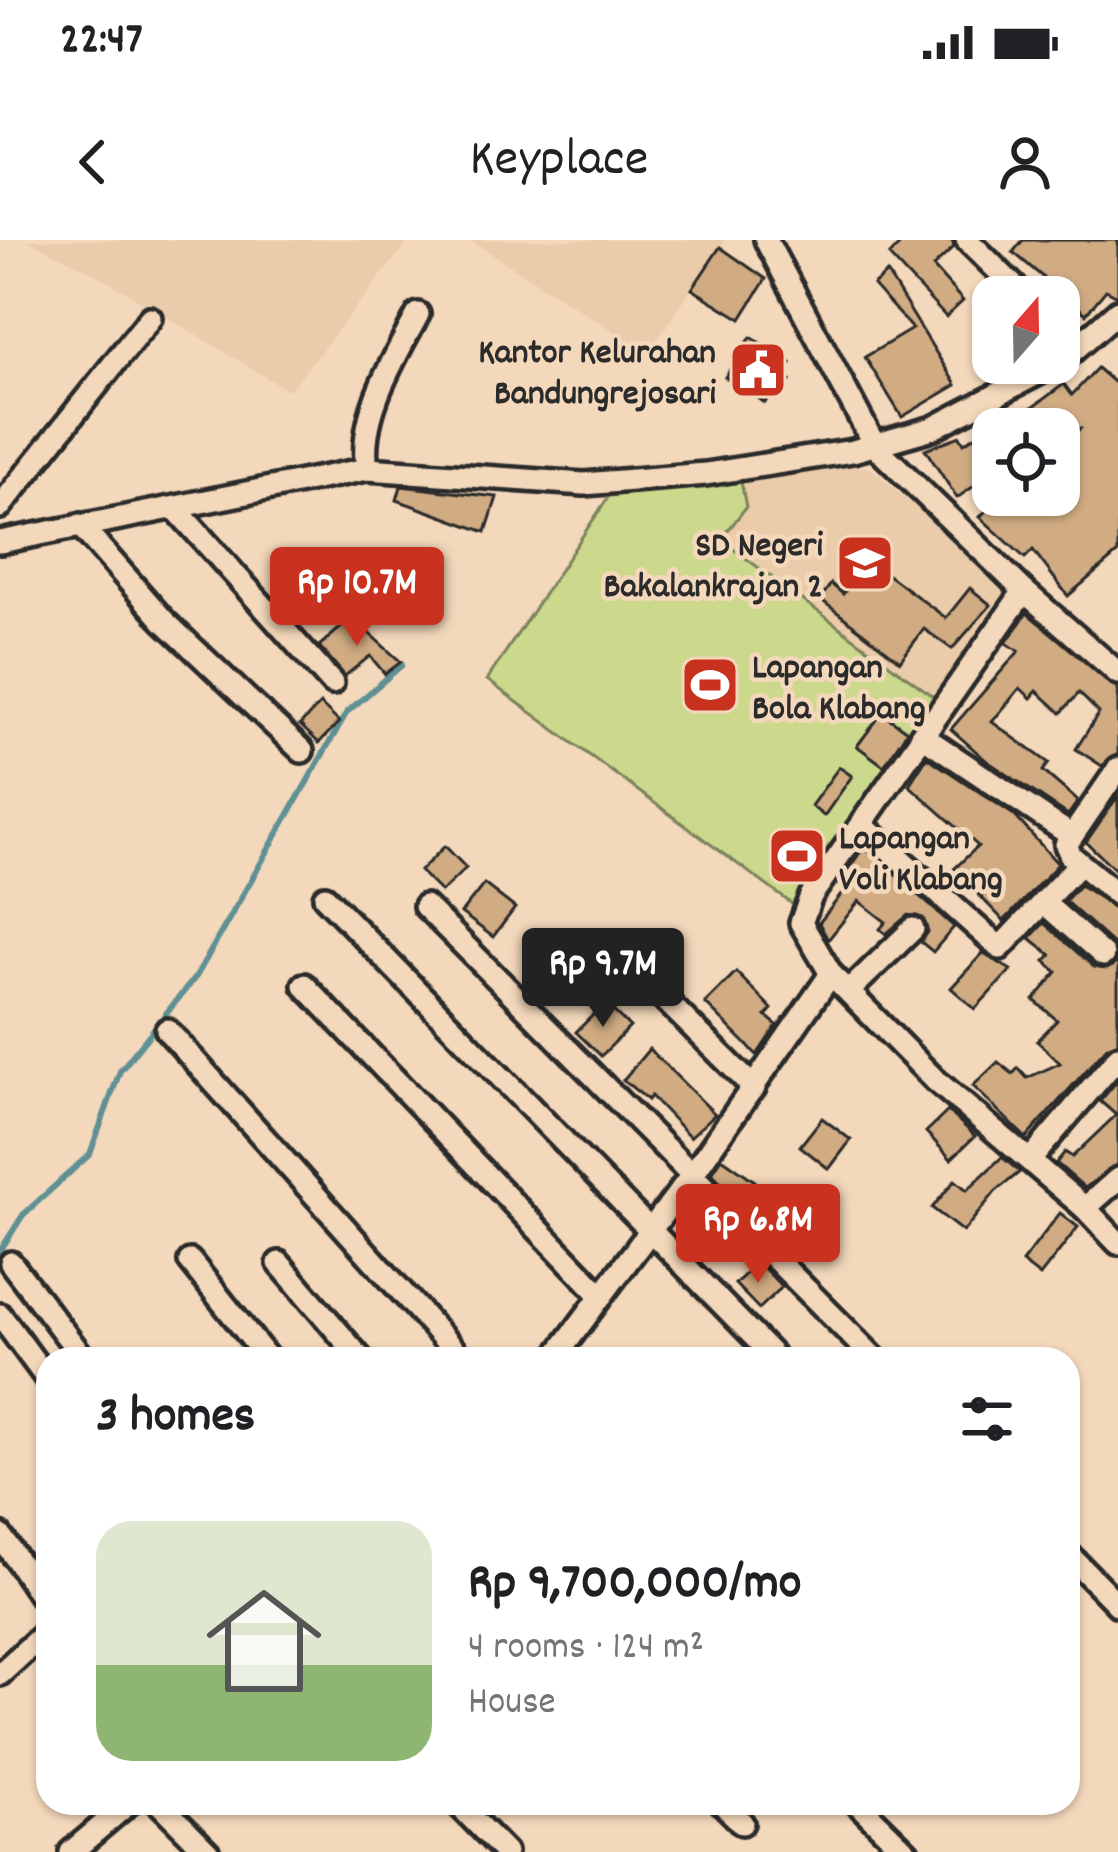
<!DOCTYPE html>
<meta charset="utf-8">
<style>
body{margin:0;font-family:Dekko,sans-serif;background:#f6f6f6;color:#202124;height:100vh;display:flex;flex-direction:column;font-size:45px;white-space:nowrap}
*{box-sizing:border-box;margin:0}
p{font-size:39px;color:#757577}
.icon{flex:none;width:66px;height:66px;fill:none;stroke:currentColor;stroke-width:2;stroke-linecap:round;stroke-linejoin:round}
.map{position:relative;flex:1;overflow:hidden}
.side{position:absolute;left:36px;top:1107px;width:1044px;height:468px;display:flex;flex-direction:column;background:#fff;border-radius:36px;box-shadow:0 3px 9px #0004}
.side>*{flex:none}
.needle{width:78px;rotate:20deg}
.tools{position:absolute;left:972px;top:36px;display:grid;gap:24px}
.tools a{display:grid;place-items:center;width:108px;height:108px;border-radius:24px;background:#fff;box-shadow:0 3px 9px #0004;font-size:60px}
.price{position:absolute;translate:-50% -102px;padding:0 27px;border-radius:12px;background:#c8321e;color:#fff;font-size:39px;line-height:78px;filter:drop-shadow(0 3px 6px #0008)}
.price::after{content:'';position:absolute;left:50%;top:72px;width:36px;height:27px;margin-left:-18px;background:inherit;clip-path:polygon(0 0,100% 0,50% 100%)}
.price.active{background:#222;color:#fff}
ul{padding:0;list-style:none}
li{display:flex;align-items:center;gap:36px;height:300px;padding:0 60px}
li span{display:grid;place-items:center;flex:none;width:336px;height:240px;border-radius:36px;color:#555}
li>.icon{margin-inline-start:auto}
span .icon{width:144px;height:144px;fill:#fffc;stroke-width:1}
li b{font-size:51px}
h2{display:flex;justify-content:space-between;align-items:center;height:144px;padding:0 60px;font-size:51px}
.status{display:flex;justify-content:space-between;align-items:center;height:84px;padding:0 60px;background:#fff;direction:ltr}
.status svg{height:33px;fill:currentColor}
header{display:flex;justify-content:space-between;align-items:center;height:156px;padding:0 60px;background:#fff;font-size:54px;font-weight:600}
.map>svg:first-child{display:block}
.built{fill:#eacbaa}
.green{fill:#ccd98c;stroke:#7c825c;stroke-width:3}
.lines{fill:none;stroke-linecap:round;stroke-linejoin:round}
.stream{stroke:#5f9094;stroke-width:6}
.building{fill:#d1ac83;stroke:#2b2b2b;stroke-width:3}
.street-casing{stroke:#2b2b2b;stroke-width:30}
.street{stroke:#f4d8bb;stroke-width:21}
.labels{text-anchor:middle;stroke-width:9;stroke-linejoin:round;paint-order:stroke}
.poi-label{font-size:36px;font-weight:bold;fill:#2b2b2b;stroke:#f4d8bb;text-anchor:end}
</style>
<div class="status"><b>22:47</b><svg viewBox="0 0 49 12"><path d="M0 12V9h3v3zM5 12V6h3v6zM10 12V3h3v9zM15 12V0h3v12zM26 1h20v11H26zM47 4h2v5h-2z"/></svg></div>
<header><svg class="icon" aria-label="back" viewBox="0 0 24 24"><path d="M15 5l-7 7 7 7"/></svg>Keyplace<svg class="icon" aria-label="person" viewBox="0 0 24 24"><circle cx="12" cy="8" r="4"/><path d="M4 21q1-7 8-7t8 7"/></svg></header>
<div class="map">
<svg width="1118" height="1612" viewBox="0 0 1118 1612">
<rect width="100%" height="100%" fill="#f4d8bb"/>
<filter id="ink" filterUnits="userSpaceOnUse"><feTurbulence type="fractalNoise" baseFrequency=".00833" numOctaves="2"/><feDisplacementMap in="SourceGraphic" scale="24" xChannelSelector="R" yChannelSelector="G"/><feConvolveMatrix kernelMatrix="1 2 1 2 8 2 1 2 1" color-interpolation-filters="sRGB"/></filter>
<g filter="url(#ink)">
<g class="built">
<path d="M 28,0 L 460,0 L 457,6 L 409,1 L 289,151 L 96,34 Z"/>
<path d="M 470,0 L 725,0 L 648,113 Z"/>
<path d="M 839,224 L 871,228 L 1005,346 L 1009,358 L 937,459 L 720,300 L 745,267 L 741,241 Z"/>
</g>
<path class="green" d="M 741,241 L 746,267 L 721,300 L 937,459 L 792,664 L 487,440 L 609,256 Z"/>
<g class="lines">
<path class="stream" d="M 0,1011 L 23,975 L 90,914 L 120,831 L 197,735 L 347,472 L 402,425"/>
</g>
<g class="building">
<path d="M 904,0 L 952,0 L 954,7 L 933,27 L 963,61 L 946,77 L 889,16 Z"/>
<path d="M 1023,0 L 1118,0 L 1118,56 L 1106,50 L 1086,74 L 1013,12 Z"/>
<path d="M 720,7 L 766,39 L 741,79 L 692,49 Z"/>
<path d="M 887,33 L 956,145 L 902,177 L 865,117 L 912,89 L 873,45 Z"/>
<path d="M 751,97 L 791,123 L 783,136 L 790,141 L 779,157 L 772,152 L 765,163 L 725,137 Z"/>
<path d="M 1097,128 L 1118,146 L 1118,313 L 1068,356 L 1033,310 L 1025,318 L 980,277 L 1001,255 L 1015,255 L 1026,266 L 1034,255 L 1059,255 L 1059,213 L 1080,189 L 1003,189 L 1064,144 L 1072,155 Z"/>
<path d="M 993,185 L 993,233 L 957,258 L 925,209 L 960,196 L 964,203 Z"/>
<path d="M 401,246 L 497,257 L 486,292 L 397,260 Z"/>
<path d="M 868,320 L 946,378 L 970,348 L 991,365 L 952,409 L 924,389 L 900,421 L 820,359 L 831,344 L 843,354 Z"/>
<path d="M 1027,373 L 1118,448 L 1118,514 L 1102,526 L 1076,509 L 1099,473 L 1079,453 L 1061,473 L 1037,451 L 1031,458 L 1020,448 L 992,482 L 1049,523 L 1043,531 L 1078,561 L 1068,575 L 987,521 L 951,489 L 1019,411 L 1006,403 Z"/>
<path d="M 352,378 L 401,422 L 385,434 L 370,416 L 345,436 L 319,406 Z"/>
<path d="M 320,464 L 339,482 L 319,503 L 300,485 Z"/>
<path d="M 882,473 L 907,491 L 884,526 L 857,506 Z"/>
<path d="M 927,517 L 1014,575 L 1058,624 L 1004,681 L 954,629 L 978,606 L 909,545 Z"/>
<path d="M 839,527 L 852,536 L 824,576 L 811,566 Z"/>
<path d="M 1118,556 L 1118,632 L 1086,602 Z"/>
<path d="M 445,606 L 466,628 L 441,652 L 420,631 Z"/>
<path d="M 864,607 L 954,687 L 933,712 L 921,702 L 928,692 L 923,678 L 908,675 L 886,694 L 880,689 L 886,682 L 859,661 L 828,700 L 819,683 L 845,650 L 838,644 Z"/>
<path d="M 484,644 L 515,668 L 493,697 L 461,673 Z"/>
<path d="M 1080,645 L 1118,670 L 1118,802 L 1107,807 L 1026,898 L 973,846 L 998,822 L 1013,834 L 1018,828 L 1027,838 L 1060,823 L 1037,801 L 1057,780 L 1034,760 L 1057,732 L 1045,721 L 1051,715 L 1030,698 L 1044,683 L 1094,727 L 1107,729 L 1115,724 L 1114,705 L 1065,661 Z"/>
<path d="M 983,713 L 1011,730 L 975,769 L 951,748 Z"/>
<path d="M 736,732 L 772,769 L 766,776 L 777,785 L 757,815 L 705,763 Z"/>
<path d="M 605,763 L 630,787 L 601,816 L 576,792 Z"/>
<path d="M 649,809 L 715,874 L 690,897 L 651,856 L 648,860 L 623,840 Z"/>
<path d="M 1118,840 L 1118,924 L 1085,948 L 1056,923 L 1065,912 L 1072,917 L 1116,875 L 1100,861 Z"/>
<path d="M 948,871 L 975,896 L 951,919 L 926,892 Z"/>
<path d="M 822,878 L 851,900 L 829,929 L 800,906 Z"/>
<path d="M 1002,917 L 1020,932 L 996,951 L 963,992 L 932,968 L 955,940 L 967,950 Z"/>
<path d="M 722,918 L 755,941 L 740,962 L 712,933 Z"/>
<path d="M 698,963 L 719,983 L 698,1006 L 677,986 Z"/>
<path d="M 1060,973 L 1078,987 L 1040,1036 L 1022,1022 Z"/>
<path d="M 758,1022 L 782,1047 L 759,1069 L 735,1044 Z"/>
</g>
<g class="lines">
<defs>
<g id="street">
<path d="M 766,0 L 875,206 L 1024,351 L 1118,433"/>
<path d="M 967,0 L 1025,57"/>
<path d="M 1059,123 L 1118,71"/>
<path d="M 367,229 C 358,176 394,119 418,74"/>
<path d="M 0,267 L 150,78"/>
<path d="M 175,268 L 332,443"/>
<path d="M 80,285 L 164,381 L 302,511"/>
<path d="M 0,302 L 367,229 L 584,244 L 706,234 L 853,211 L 933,188 L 1058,123"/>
<path d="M 1024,351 L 811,656 L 801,683 L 831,734 L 935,840 L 1085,968 L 1118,1003"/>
<path d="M 921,495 L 1072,596"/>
<path d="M 1118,529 L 1066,605 L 1071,616 L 1118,655"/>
<path d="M 862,585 L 1000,708 L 1079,624"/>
<path d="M 325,657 L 776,1119"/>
<path d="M 1043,662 L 1103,715"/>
<path d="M 425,666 L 875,1119"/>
<path d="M 617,712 L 754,848"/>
<path d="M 304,745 L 601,1055"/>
<path d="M 851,749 L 913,689"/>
<path d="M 167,790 L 462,1119"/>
<path d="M 1030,920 L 1118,817"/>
<path d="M 1085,968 L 1118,939"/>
<path d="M 190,1021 L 268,1119"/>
<path d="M 11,1023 L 84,1119"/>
<path d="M 279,1023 L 361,1119"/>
<path d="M 0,1075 L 48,1140"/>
<path d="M 554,1119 L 692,935 L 831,734"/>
<path d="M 0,1295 L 48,1366"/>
<path d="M 1068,1314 L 1118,1365"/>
<path d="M 0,1434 L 48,1390"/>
<path d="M 159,1563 L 208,1612"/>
<path d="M 457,1563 L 505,1612"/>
<path d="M 722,1563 L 742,1583"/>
<path d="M 857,1563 L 907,1612"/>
<path d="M 71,1612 L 129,1563"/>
</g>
</defs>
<use href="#street" class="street-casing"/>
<use href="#street" class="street"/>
</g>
</g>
<defs>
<symbol id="civic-square" viewBox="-11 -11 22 22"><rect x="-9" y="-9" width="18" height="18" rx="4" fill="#c8321e" stroke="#f4d8bb"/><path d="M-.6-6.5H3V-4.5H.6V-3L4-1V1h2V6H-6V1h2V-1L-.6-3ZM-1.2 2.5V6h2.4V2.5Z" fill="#fff"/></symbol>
<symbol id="school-square" viewBox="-11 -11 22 22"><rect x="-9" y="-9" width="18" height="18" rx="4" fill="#c8321e" stroke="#f4d8bb"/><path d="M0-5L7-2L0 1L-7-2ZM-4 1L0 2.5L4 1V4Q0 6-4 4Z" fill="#fff"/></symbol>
<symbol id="stadium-square" viewBox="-11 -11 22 22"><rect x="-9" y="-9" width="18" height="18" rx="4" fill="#c8321e" stroke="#f4d8bb"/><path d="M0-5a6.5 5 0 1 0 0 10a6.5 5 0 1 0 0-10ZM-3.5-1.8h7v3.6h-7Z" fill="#fff"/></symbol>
</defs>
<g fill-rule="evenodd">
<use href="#civic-square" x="725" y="97" width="66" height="66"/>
<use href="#school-square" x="832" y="290" width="66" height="66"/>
<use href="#stadium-square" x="677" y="412" width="66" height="66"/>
<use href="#stadium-square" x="764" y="583" width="66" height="66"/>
</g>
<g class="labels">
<g class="poi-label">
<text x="716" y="122">Kantor Kelurahan<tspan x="716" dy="41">Bandungrejosari</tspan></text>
<text x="823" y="315">SD Negeri<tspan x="823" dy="41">Bakalankrajan 2</tspan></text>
<text x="752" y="437" text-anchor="start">Lapangan<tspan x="752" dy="41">Bola Klabang</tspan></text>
<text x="839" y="608" text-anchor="start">Lapangan<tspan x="839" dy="41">Voli Klabang</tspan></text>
</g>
</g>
</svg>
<div class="tools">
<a><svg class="needle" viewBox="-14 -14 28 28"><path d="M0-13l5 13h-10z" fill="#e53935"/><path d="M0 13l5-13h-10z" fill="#757577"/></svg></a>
<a><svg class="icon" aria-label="locate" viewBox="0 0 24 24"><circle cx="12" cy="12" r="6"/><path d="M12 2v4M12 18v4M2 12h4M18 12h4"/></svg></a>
</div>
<b class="price" style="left:357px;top:409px">Rp 10.7M</b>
<b class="price active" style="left:603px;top:790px">Rp 9.7M</b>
<b class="price" style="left:758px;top:1046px">Rp 6.8M</b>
<section class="side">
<h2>3 homes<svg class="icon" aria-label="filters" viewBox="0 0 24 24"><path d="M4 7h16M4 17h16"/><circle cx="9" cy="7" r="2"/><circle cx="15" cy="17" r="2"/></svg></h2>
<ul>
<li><span style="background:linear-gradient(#dfe7d0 60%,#8fb573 0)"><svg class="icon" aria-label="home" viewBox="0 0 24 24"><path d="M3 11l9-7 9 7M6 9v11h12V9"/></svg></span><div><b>Rp 9,700,000/mo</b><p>4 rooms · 124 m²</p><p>House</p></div></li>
</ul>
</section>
</div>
